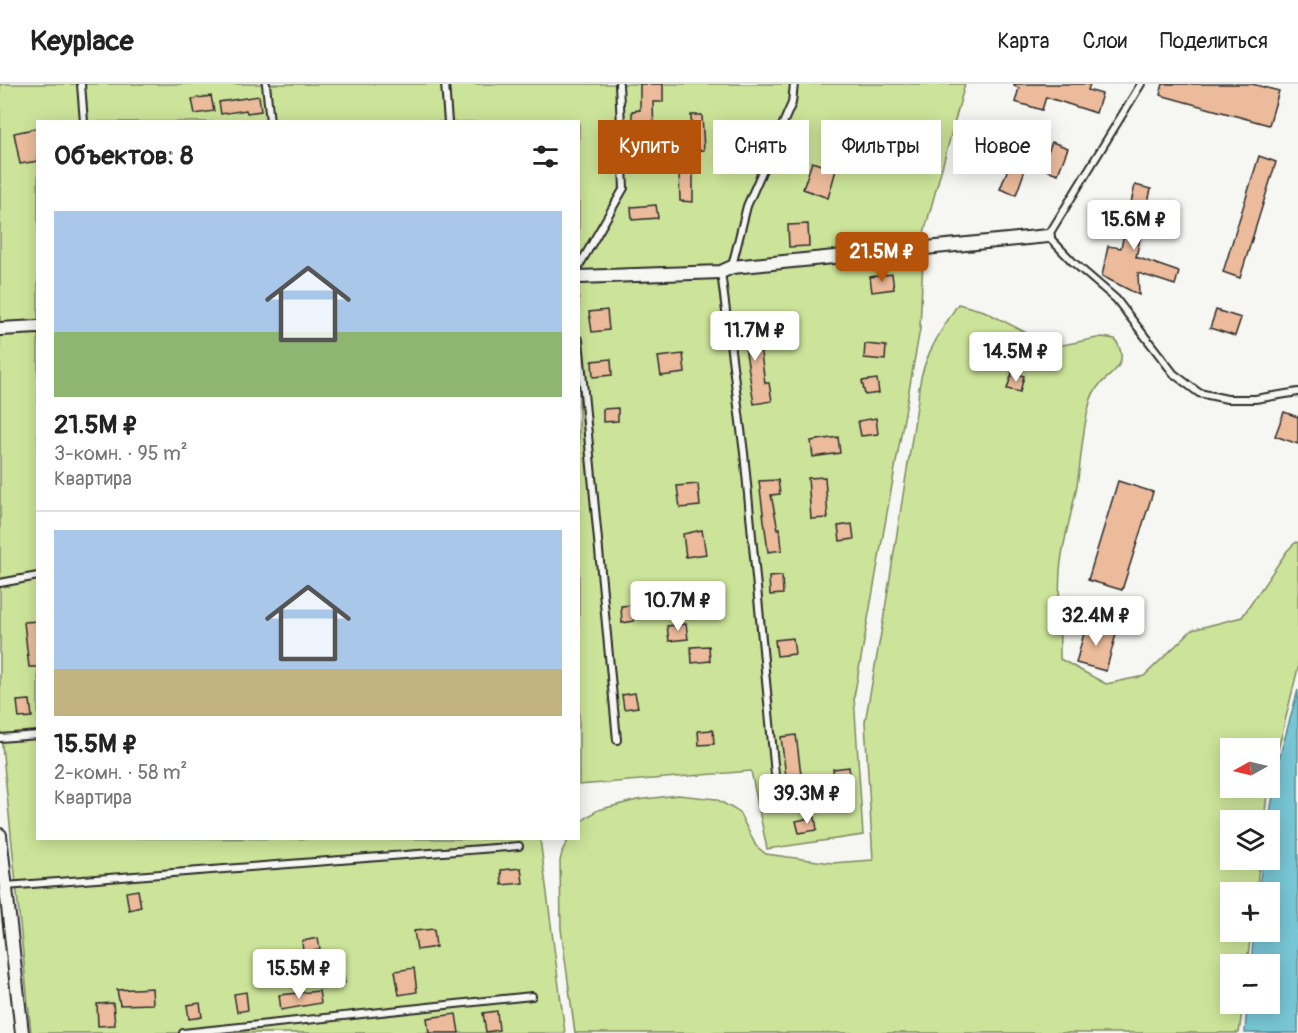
<!DOCTYPE html>
<html lang="ru">
<meta charset="utf-8">
<style>
body{margin:0;font-family:Pangolin,sans-serif;background:#f2f2f2;color:#222;height:100vh;display:flex;flex-direction:column;font-size:22px;white-space:nowrap}
*{box-sizing:border-box;margin:0}
p{font-size:20px;color:#767676}
.icon{flex:none;width:33px;height:33px;fill:none;stroke:currentColor;stroke-width:2;stroke-linecap:round;stroke-linejoin:round}
.map{position:relative;flex:1;overflow:hidden}
.panel{position:absolute;left:36px;top:36px;width:544px;height:720px;display:flex;flex-direction:column;background:#fff;border-radius:0px;box-shadow:0 3px 15px #0003}
.panel>*{flex:none}
.banner{position:absolute;left:598px;top:36px;width:570px;height:54px;display:flex;gap:12px}
.needle{width:39px;rotate:262deg}
.tools{position:absolute;left:1220px;top:654px;display:grid;gap:12px}
.tools a{display:grid;place-items:center;width:60px;height:60px;border-radius:0px;background:#fff;box-shadow:0 3px 15px #0003;font-size:30px}
.price{position:absolute;translate:-50% -51px;padding:0 14px;border-radius:6px;background:#fff;color:#222;font-size:20px;line-height:39px;filter:drop-shadow(0 2px 3px #0008)}
.price::after{content:'';position:absolute;left:50%;top:36px;width:18px;height:14px;margin-left:-9px;background:inherit;clip-path:polygon(0 0,100% 0,50% 100%)}
.price.selected{background:#b45309;color:#fff}
ul{padding:0;list-style:none}
li{display:grid;align-content:center;gap:12px;height:318px;padding:0 18px}
li+li{border-top:2px solid #e0e0e0}
li span{display:grid;place-items:center;height:186px;border-radius:0px;color:#555}
li>.icon{margin-inline-start:auto}
span .icon{width:108px;height:108px;fill:#fffc;stroke-width:1}
li b{font-size:26px}
h2{display:flex;justify-content:space-between;align-items:center;height:72px;padding:0 18px;font-size:26px}
.chip{padding:0 21px;border-radius:0px;background:#fff;box-shadow:0 3px 15px #0003;font-size:21px;line-height:54px}
.chip.selected{background:#b45309;color:#fff}
header{display:flex;align-items:center;gap:36px;box-sizing:border-box;height:84px;padding:0 30px;background:#fff;border-bottom:2px solid #e0e0e0}
header strong{font-size:28px}
nav{display:flex;gap:33px;margin-inline-start:auto;font-size:21px}
.map>svg:first-child{display:block}
.green{fill:#cce499;stroke:#7c8862;stroke-width:1.5;fill-rule:evenodd}
.water{fill:#78c6d5;stroke:#598891;stroke-width:1.5}
.building{fill:#ebbb9b;stroke:#2b2b2b;stroke-width:1.5}
.lines{fill:none;stroke-linecap:round;stroke-linejoin:round}
.service-casing{stroke:#2b2b2b;stroke-width:10}
.minor-casing{stroke:#2b2b2b;stroke-width:16}
.service{stroke:#f6f6f2;stroke-width:6}
.minor{stroke:#f6f6f2;stroke-width:12}
</style>
<header>
<strong>Keyplace</strong>
<nav><a>Карта</a><a>Слои</a><a>Поделиться</a></nav>
</header>
<div class="map">
<svg width="1298" height="949" viewBox="0 0 1298 949">
<rect width="100%" height="100%" fill="#f6f6f2"/>
<filter id="ink" filterUnits="userSpaceOnUse"><feTurbulence type="fractalNoise" baseFrequency=".0167" numOctaves="2"/><feDisplacementMap in="SourceGraphic" scale="12" xChannelSelector="R" yChannelSelector="G"/><feConvolveMatrix kernelMatrix="1 2 1 2 8 2 1 2 1" color-interpolation-filters="sRGB"/></filter>
<g filter="url(#ink)">
<g class="green">
<path d="M 0,0 L 965,0 L 924,149 L 920,245 L 854,613 L 863,751 L 767,765 L 751,687 L 579,701 L 579,38 L 38,38 L 38,754 L 540,755 L 565,949 L 31,949 L 0,641 Z"/>
<path d="M 958,220 L 984,227 L 1050,261 L 1063,261 L 1102,253 L 1115,255 C 1136,288 1098,290 1091,315 C 1082,343 1082,372 1077,401 C 1072,430 1062,459 1060,487 C 1058,516 1060,546 1060,575 L 1106,600 L 1144,592 L 1192,546 L 1242,533 L 1287,467 L 1296,458 L 1298,459 L 1298,584 L 1267,711 L 1264,736 L 1230,736 L 1230,776 L 1260,776 L 1256,808 L 1230,808 L 1230,848 L 1251,848 L 1247,880 L 1230,880 L 1230,920 L 1243,920 L 1239,949 L 575,949 L 561,845 L 560,777 L 563,765 L 569,755 L 579,754 L 579,739 L 598,726 L 637,716 L 678,711 L 716,715 L 739,728 L 756,762 L 766,770 L 832,779 L 873,776 L 865,638 L 883,538 L 918,316 C 919,278 939,250 958,220 ZM 1230,664 L 1269,664 L 1269,704 L 1230,704 Z"/>
</g>
<path class="water" d="M 1298,606 L 1298,949 L 1245,949 L 1247,920 L 1269,920 L 1269,880 L 1251,880 L 1254,848 L 1269,848 L 1269,808 L 1258,808 L 1263,776 L 1269,776 L 1269,736 L 1279,675 Z"/>
<g class="building">
<path d="M 640,0 L 663,0 L 663,18 L 653,18 L 654,55 L 632,56 L 632,27 L 640,26 Z"/>
<path d="M 1014,0 L 1090,0 L 1088,6 L 1102,10 L 1096,29 L 1046,13 L 1042,26 L 1015,18 L 1019,4 L 1014,2 Z"/>
<path d="M 1163,0 L 1252,0 L 1279,7 L 1269,41 L 1160,11 Z"/>
<path d="M 211,12 L 214,27 L 195,30 L 192,15 Z"/>
<path d="M 259,12 L 261,27 L 247,29 L 246,26 L 221,30 L 219,18 Z"/>
<path d="M 691,31 L 702,31 L 704,66 L 692,67 Z"/>
<path d="M 38,44 L 38,77 L 20,80 L 14,49 Z"/>
<path d="M 1052,58 L 1068,64 L 1058,90 L 1041,84 Z"/>
<path d="M 1259,72 L 1276,78 L 1240,194 L 1223,188 Z"/>
<path d="M 1011,77 L 1026,83 L 1016,111 L 1000,105 Z"/>
<path d="M 812,78 L 836,86 L 828,114 L 803,105 Z"/>
<path d="M 679,87 L 693,87 L 693,118 L 680,117 Z"/>
<path d="M 1135,101 L 1151,105 L 1136,173 L 1179,188 L 1175,201 L 1138,189 L 1139,211 L 1102,192 L 1108,162 L 1121,164 Z"/>
<path d="M 656,121 L 658,134 L 632,136 L 631,123 Z"/>
<path d="M 808,140 L 809,162 L 789,163 L 788,141 Z"/>
<path d="M 892,190 L 894,205 L 872,208 L 870,193 Z"/>
<path d="M 607,226 L 609,246 L 592,248 L 589,228 Z"/>
<path d="M 1216,226 L 1241,234 L 1235,252 L 1210,244 Z"/>
<path d="M 756,233 L 765,299 L 769,299 L 772,317 L 754,320 L 741,236 Z"/>
<path d="M 865,260 L 886,262 L 885,276 L 864,274 Z"/>
<path d="M 683,270 L 685,289 L 661,292 L 658,273 Z"/>
<path d="M 611,275 L 612,291 L 593,293 L 592,277 Z"/>
<path d="M 1012,289 L 1024,292 L 1020,308 L 1007,305 Z"/>
<path d="M 877,295 L 879,309 L 865,311 L 862,297 Z"/>
<path d="M 618,324 L 618,337 L 603,338 L 603,325 Z"/>
<path d="M 1284,328 L 1298,333 L 1298,360 L 1275,352 Z"/>
<path d="M 876,334 L 878,350 L 861,352 L 858,337 Z"/>
<path d="M 838,353 L 840,369 L 813,373 L 811,357 Z"/>
<path d="M 825,393 L 828,434 L 811,435 L 808,394 Z"/>
<path d="M 778,396 L 780,410 L 771,411 L 778,445 L 780,444 L 782,466 L 768,468 L 759,397 Z"/>
<path d="M 1118,397 L 1153,408 L 1122,506 L 1088,496 Z"/>
<path d="M 698,400 L 700,422 L 680,424 L 677,402 Z"/>
<path d="M 852,440 L 854,455 L 840,457 L 838,442 Z"/>
<path d="M 702,446 L 706,470 L 686,473 L 683,450 Z"/>
<path d="M 782,492 L 783,510 L 770,511 L 769,493 Z"/>
<path d="M 633,521 L 634,537 L 622,539 L 621,522 Z"/>
<path d="M 38,537 L 38,583 L 29,583 L 24,538 Z"/>
<path d="M 1087,538 L 1117,546 L 1106,587 L 1076,579 Z"/>
<path d="M 686,540 L 688,555 L 669,557 L 667,542 Z"/>
<path d="M 793,554 L 795,570 L 777,572 L 775,556 Z"/>
<path d="M 709,562 L 710,577 L 692,579 L 691,563 Z"/>
<path d="M 635,609 L 638,623 L 624,625 L 622,611 Z"/>
<path d="M 30,616 L 32,633 L 19,634 L 17,617 Z"/>
<path d="M 713,646 L 714,660 L 699,661 L 698,647 Z"/>
<path d="M 796,651 L 802,698 L 787,700 L 781,653 Z"/>
<path d="M 849,683 L 851,700 L 835,702 L 833,685 Z"/>
<path d="M 815,733 L 817,746 L 799,749 L 796,737 Z"/>
<path d="M 521,784 L 523,799 L 502,801 L 501,786 Z"/>
<path d="M 138,806 L 141,823 L 129,826 L 126,808 Z"/>
<path d="M 434,845 L 436,863 L 417,866 L 414,847 Z"/>
<path d="M 318,854 L 320,866 L 303,868 L 302,857 Z"/>
<path d="M 414,884 L 417,908 L 399,911 L 395,887 Z"/>
<path d="M 342,886 L 345,899 L 322,904 L 320,891 Z"/>
<path d="M 152,904 L 153,920 L 120,921 L 117,906 Z"/>
<path d="M 319,907 L 321,919 L 281,926 L 279,911 Z"/>
<path d="M 246,908 L 248,926 L 237,928 L 234,910 Z"/>
<path d="M 113,919 L 115,941 L 98,942 L 97,920 Z"/>
<path d="M 200,919 L 202,933 L 189,935 L 187,921 Z"/>
<path d="M 497,927 L 499,946 L 486,948 L 483,929 Z"/>
<path d="M 456,930 L 459,949 L 429,949 L 427,934 Z"/>
</g>
<g class="lines">
<defs>
<g id="service">
<path d="M 81,0 L 84,38"/>
<path d="M 266,0 L 270,38"/>
<path d="M 445,0 L 448,38"/>
<path d="M 1141,0 L 1048,152 L 1073,178 L 1116,215 L 1174,290 L 1199,309 L 1227,315 L 1255,315 L 1298,308"/>
<path d="M 579,182 L 624,104 L 619,0"/>
<path d="M 732,182 L 747,122 L 792,19 L 794,0"/>
<path d="M 721,188 L 744,369 L 777,711"/>
<path d="M 579,256 L 617,656"/>
<path d="M 0,499 L 38,492"/>
<path d="M 0,654 L 38,651"/>
<path d="M 6,802 L 519,762"/>
<path d="M 183,949 L 532,912"/>
</g>
<g id="minor">
<path d="M 579,193 L 721,188 L 732,183 L 1048,152"/>
<path d="M 0,245 L 38,243"/>
<path d="M 0,751 L 22,949"/>
</g>
</defs>
<use href="#service" class="service-casing"/>
<use href="#minor" class="minor-casing"/>
<use href="#service" class="service"/>
<use href="#minor" class="minor"/>
</g>
</g>
</svg>
<div class="tools">
<a><svg class="needle" viewBox="-14 -14 28 28"><path d="M0-13l5 13h-10z" fill="#e53935"/><path d="M0 13l5-13h-10z" fill="#767676"/></svg></a>
<a><svg class="icon" aria-label="layers" viewBox="0 0 24 24"><path d="M12 4l9 5-9 5-9-5zM3 14l9 5 9-5"/></svg></a>
<a>+</a>
<a>−</a>
</div>
<b class="price" style="left:1134px;top:167px">15.6M ₽</b>
<b class="price selected" style="left:882px;top:199px">21.5M ₽</b>
<b class="price" style="left:755px;top:278px">11.7M ₽</b>
<b class="price" style="left:1016px;top:299px">14.5M ₽</b>
<b class="price" style="left:678px;top:548px">10.7M ₽</b>
<b class="price" style="left:1096px;top:563px">32.4M ₽</b>
<b class="price" style="left:807px;top:741px">39.3M ₽</b>
<b class="price" style="left:299px;top:916px">15.5M ₽</b>
<div class="banner">
<a class="chip selected">Купить</a>
<a class="chip">Снять</a>
<a class="chip">Фильтры</a>
<a class="chip">Новое</a>
</div>
<section class="panel">
<h2>Объектов: 8<svg class="icon" aria-label="filters" viewBox="0 0 24 24"><path d="M4 7h16M4 17h16"/><circle cx="9" cy="7" r="2"/><circle cx="15" cy="17" r="2"/></svg></h2>
<ul>
<li><span style="background:linear-gradient(#a9c7e8 65%,#8fb573 0)"><svg class="icon" aria-label="home" viewBox="0 0 24 24"><path d="M3 11l9-7 9 7M6 9v11h12V9"/></svg></span><div><b>21.5M ₽</b><p>3-комн. · 95 m²</p><p>Квартира</p></div></li>
<li><span style="background:linear-gradient(#a9c7e8 75%,#c2b280 0)"><svg class="icon" aria-label="home" viewBox="0 0 24 24"><path d="M3 11l9-7 9 7M6 9v11h12V9"/></svg></span><div><b>15.5M ₽</b><p>2-комн. · 58 m²</p><p>Квартира</p></div></li>
</ul>
</section>
</div>
